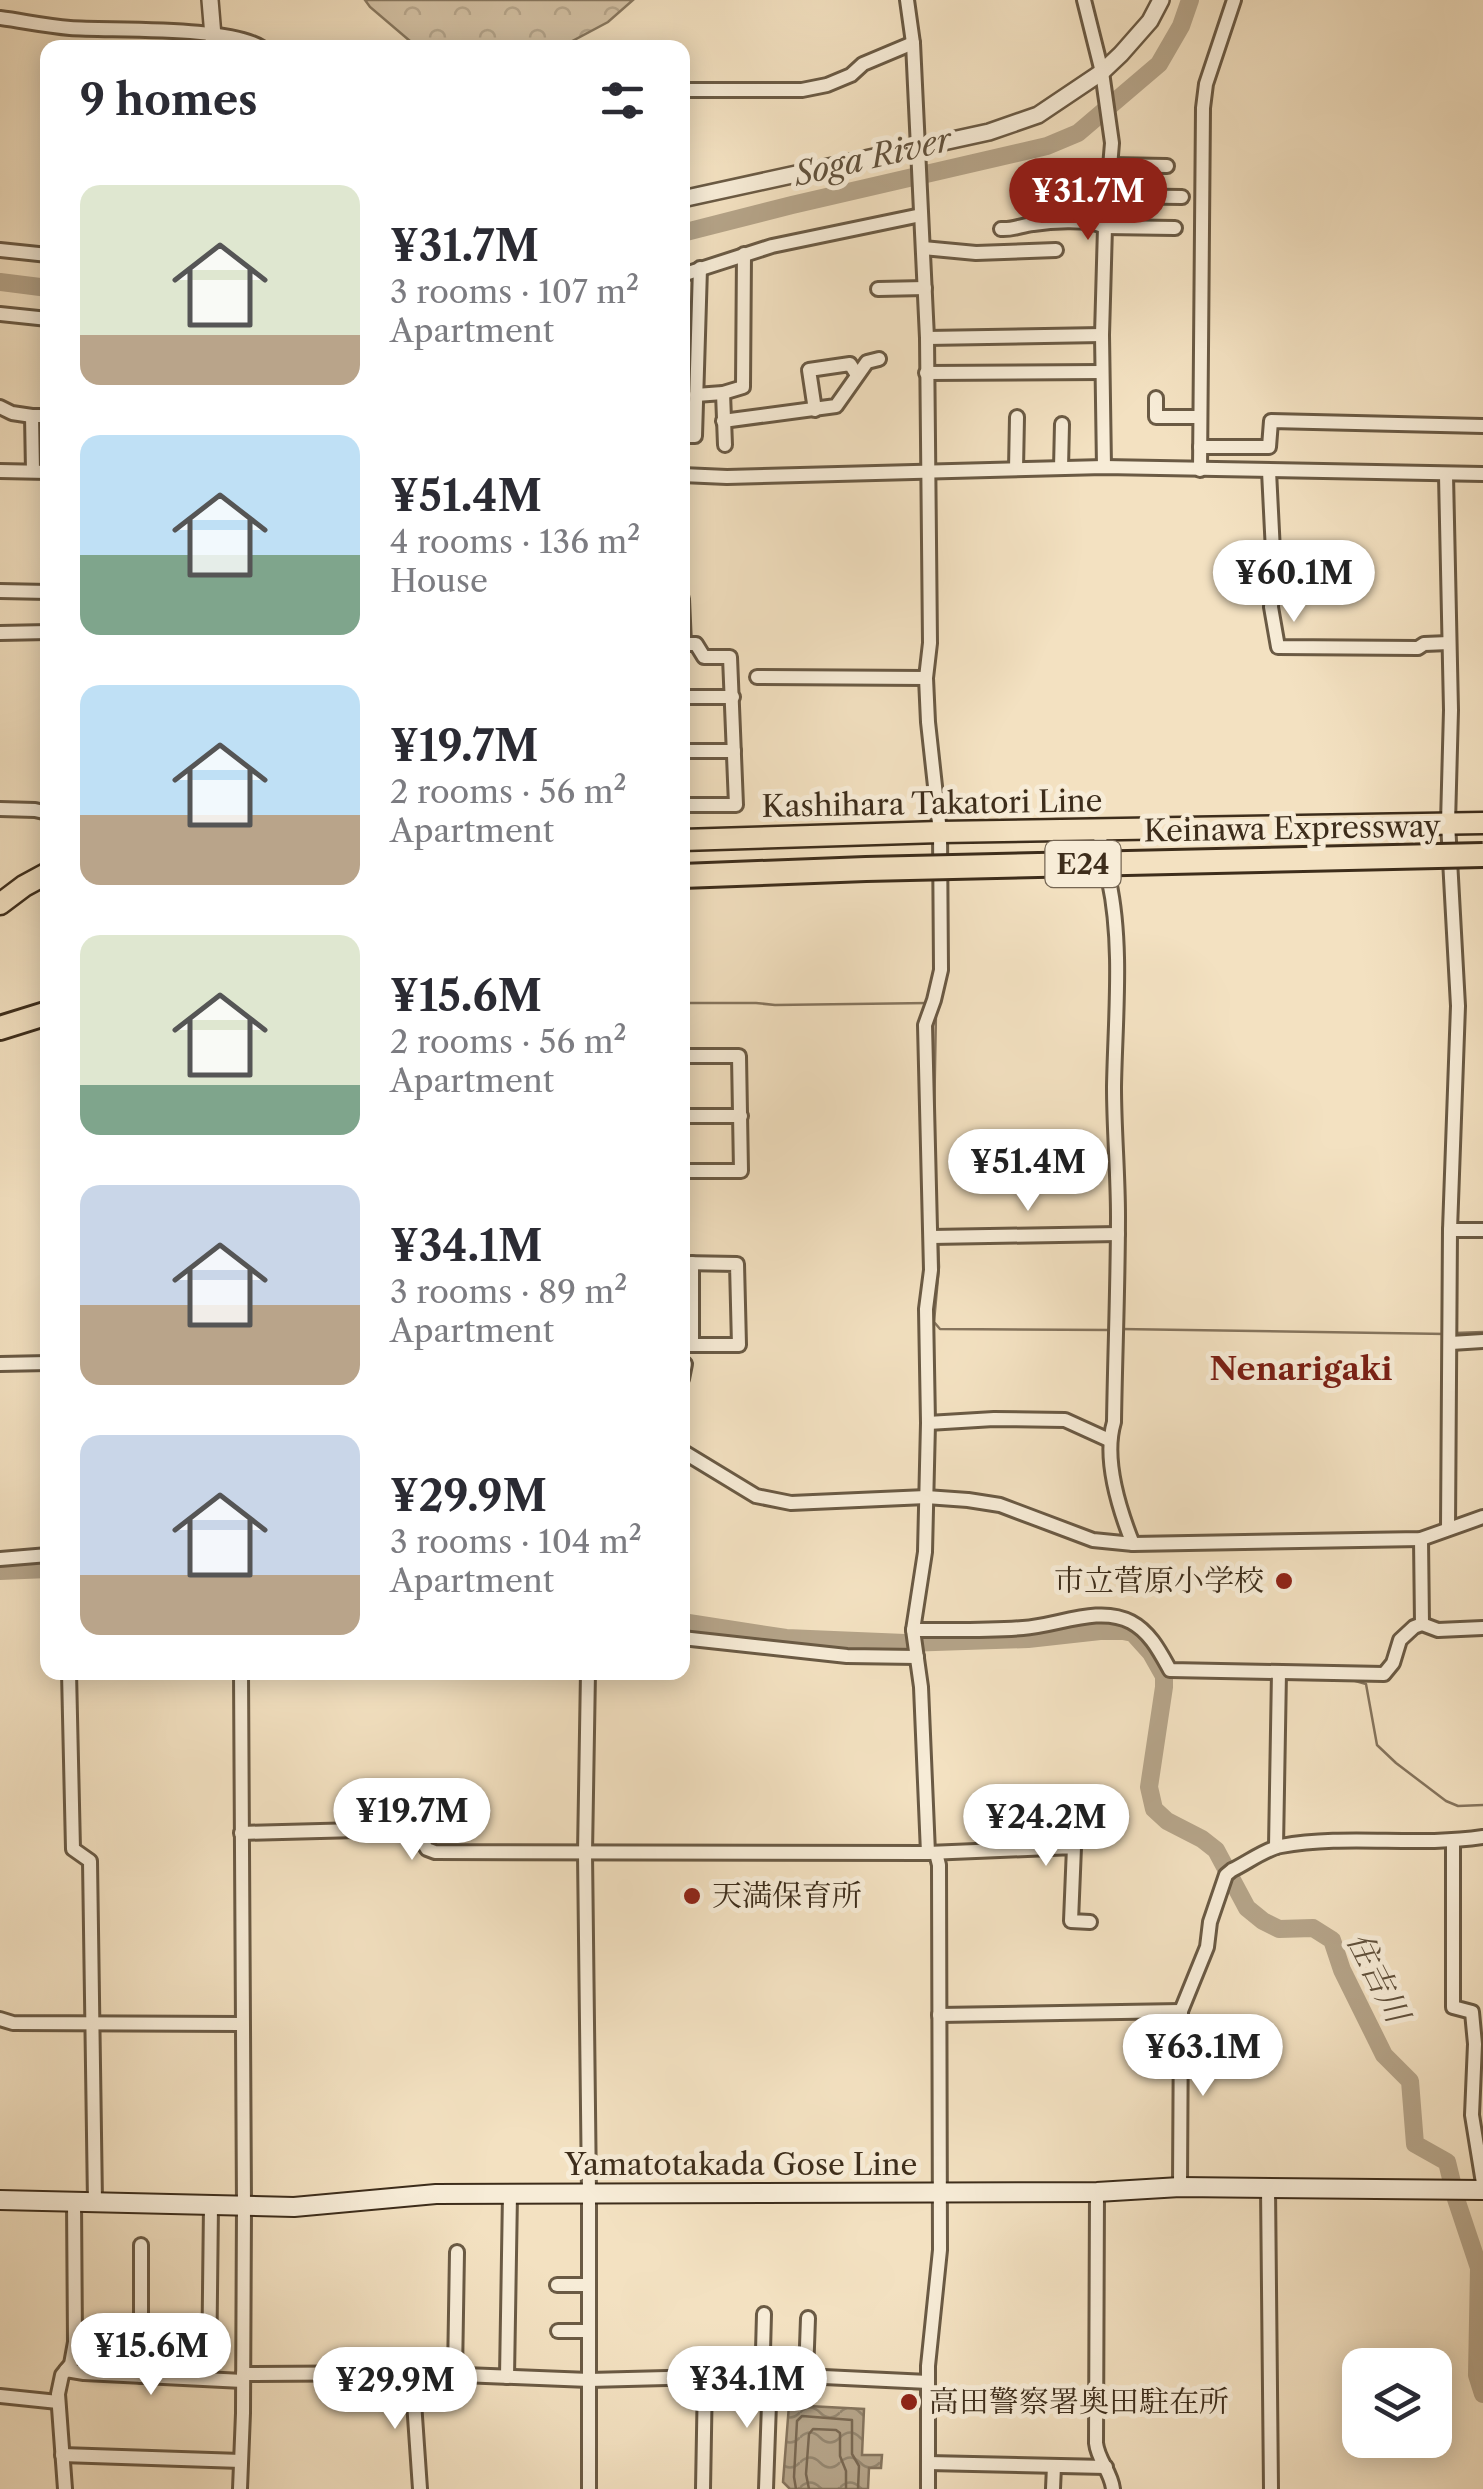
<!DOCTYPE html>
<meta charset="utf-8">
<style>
body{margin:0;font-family:"Libre Caslon Text","Noto Serif JP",serif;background:#f7f7f7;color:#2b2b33;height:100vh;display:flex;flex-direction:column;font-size:38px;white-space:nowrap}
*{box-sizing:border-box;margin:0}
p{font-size:32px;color:#7c7c81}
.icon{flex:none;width:55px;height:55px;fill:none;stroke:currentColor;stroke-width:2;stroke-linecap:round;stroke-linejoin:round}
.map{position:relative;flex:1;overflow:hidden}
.side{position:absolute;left:40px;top:40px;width:650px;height:1640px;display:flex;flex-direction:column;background:#fff;border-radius:20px;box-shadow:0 5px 25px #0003}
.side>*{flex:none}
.buttons{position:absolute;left:1342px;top:2348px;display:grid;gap:20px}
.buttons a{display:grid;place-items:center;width:110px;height:110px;border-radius:20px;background:#fff;box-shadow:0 5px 25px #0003;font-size:50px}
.price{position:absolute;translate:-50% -85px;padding:0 22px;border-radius:35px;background:#fff;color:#222;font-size:32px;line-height:65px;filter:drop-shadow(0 2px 5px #0008)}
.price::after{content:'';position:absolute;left:50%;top:60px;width:30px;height:22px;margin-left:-15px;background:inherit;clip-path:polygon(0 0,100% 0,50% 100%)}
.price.active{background:#8f2418;color:#fff}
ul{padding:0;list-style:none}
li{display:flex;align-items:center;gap:30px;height:250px;padding:0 40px}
li span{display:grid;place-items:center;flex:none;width:280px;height:200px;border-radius:20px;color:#555}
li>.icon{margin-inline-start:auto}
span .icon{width:120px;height:120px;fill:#fffc;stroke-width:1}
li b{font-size:42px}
h2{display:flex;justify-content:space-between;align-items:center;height:120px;padding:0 40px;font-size:42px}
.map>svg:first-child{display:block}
.forest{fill:url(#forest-crowns);stroke:#887860;stroke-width:2.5}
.water{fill:url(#water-waves);stroke:#85745d;stroke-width:2.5}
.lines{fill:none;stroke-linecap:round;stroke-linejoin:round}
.shore{stroke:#796852;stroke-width:2.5}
.stream{stroke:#85745d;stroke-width:2.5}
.river{stroke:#b5a489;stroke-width:18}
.minor-casing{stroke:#6a5a44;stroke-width:18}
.tertiary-casing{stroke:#6a5a44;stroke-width:20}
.secondary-casing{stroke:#3d2d1b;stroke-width:22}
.primary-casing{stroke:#3d2d1b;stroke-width:25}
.motorway-casing{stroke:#3d2d1b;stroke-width:28}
.minor{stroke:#f7ecd7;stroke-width:12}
.tertiary{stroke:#f7ecd7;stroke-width:15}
.secondary{stroke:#f7ecd7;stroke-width:18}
.primary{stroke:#f3e1c1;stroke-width:20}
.motorway{stroke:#f3e1c1;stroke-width:22}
.motorway-bridge-casing{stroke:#3d2d1b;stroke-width:28;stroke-linecap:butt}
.motorway-bridge{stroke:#f3e1c1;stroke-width:22}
.poi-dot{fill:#8f2418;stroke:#f7ecd7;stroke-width:4}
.labels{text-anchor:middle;stroke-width:10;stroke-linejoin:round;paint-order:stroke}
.shield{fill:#f7ecd7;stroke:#756653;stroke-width:2.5}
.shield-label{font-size:28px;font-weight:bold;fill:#3d2d1b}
.street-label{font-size:30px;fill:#3d2d1b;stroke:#f7ecd7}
.poi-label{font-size:30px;fill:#3d2d1b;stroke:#f7ecd7;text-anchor:start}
.water-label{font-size:32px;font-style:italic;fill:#61513c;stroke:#f7ecd7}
.neighbourhood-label{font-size:32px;font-weight:bold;fill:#7a1f14;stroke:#f7ecd7}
</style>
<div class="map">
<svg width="1483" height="2489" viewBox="0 0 1483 2489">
<defs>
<pattern id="forest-crowns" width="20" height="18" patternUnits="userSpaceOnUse" patternTransform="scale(2.5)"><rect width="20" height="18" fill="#d4c2a5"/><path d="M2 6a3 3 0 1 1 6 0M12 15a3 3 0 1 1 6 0" fill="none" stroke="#b7a78d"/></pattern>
<pattern id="water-waves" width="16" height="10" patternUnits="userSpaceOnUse" patternTransform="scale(2.5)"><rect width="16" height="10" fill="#b5a489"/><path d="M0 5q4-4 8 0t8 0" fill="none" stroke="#94866f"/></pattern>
</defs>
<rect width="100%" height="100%" fill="#f3e1c1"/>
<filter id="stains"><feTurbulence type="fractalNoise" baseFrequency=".002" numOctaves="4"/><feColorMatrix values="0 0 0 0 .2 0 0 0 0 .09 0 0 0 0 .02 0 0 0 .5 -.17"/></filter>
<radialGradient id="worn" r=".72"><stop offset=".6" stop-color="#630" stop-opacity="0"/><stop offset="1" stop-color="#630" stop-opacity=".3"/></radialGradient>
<path class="forest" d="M 365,0 L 633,0 L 608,22 L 561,47 L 417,47 L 370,7 Z"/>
<path class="water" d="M 789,2405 L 864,2409 L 862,2455 L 882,2455 L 881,2468 L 869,2468 L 868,2489 L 790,2489 L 783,2482 Z"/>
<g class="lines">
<g class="shore">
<path d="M 796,2489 L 794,2477 L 797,2421 L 802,2416 L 852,2420 L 852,2454 L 859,2466 L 858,2489"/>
<path d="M 809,2489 L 806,2474 L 809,2434 L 813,2429 L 836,2430 L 840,2433 L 840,2456 L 846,2471 L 846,2489"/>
</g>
<g class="stream">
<path d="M 682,1003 L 756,1003 L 775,1005 L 929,1003"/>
<path d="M 934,1123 L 936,1011"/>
<path d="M 935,1196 L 937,1233"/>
<path d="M 938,1241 L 939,1267 L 934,1322 L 940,1329 L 1112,1330"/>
<path d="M 1120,1329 L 1447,1334"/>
<path d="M 1455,1333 L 1483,1332"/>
<path d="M 1352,1680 L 1366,1684 L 1377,1745 L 1396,1763 L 1446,1801 L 1458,1806 L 1483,1805"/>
</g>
<g class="river">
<path d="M 682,233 L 792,205 L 1047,146 L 1078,133 L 1159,64 L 1181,26 L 1190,0"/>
<path d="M 0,282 L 48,288"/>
<path d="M 0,1571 L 48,1569"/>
<path d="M 682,1622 L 786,1638 L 905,1643 L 1028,1639 L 1100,1631 L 1123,1631 L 1133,1633 L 1151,1653 L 1164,1676 L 1164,1687 L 1149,1787 L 1154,1809 L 1167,1821 L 1202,1839 L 1216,1850 L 1247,1908 L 1263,1921 L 1279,1929 L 1313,1928 L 1332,1940 L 1342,1970 L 1384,2055 L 1410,2081 L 1415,2144 L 1447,2162 L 1456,2199 L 1479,2268 L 1477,2375 L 1483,2394"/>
</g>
<defs>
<g id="minor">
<path d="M 907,0 L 913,43 L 927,338 L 930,643 L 926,678 L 928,722 L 940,832 L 941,970 L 934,1000 L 925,1025 L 931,1270 L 926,1309 L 928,1423 L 925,1552 L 913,1630 L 921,1687 L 928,1853"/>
<path d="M 1084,0 L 1102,72 L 1112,143 L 1105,227 L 1102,335 L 1104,467"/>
<path d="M 0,18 C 23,21 46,26 70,28 C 113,31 230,26 262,48"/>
<path d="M 682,90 L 802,90 L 827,85 L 851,75 L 863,64 L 913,43"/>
<path d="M 1110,165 L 1167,166"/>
<path d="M 1108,196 L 1182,197"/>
<path d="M 1001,229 C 1013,230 1022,225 1033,224 C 1052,221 1089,219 1105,227 L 1175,228"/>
<path d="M 923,248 L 976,253 L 1056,250"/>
<path d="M 0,250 L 48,255"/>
<path d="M 682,275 L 772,246 L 921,215"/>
<path d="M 878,289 L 925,288"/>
<path d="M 0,314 L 48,319"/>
<path d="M 927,338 L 1102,335"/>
<path d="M 926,373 L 1102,372"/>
<path d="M 723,393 L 725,445"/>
<path d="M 696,395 L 723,393 L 743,387 L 744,254"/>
<path d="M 1156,398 L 1156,417 L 1200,417"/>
<path d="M 0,407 L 12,413 L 32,416"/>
<path d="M 815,410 L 809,370 L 850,364 L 857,375"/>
<path d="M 723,421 L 836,406 L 867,362 L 879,359"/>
<path d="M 682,436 L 695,436 L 700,268"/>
<path d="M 1200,447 L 1269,447 L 1271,421 L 1483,426"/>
<path d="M 1061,468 L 1062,424"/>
<path d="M 1016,469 L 1017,417"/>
<path d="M 1200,470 L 1203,108 L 1206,84 L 1234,0"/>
<path d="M 0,471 L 48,472"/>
<path d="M 33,471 L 32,416 L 48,416"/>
<path d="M 1269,471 L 1274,572 L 1271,607 L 1278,647 L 1418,648 L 1424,644 L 1449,643"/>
<path d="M 682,475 L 727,477 L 1104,467 L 1483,474"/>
<path d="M 1446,475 L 1451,710 L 1448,823 L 1458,1006 L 1450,1230 L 1448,1528"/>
<path d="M 0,591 L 48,592"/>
<path d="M 682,599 L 684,644"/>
<path d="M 0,633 L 48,632"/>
<path d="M 682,644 L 696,644 L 704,657 L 730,657 L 736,805 L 682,805"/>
<path d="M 757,677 L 926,678"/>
<path d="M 682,697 L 733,697"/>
<path d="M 682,751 L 734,751"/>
<path d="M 0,809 L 35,810 L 48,813"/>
<path d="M 1100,831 L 1102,877 L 1109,881 C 1123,945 1115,1022 1114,1087 C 1114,1130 1118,1173 1118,1216 C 1118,1285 1115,1354 1114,1422 C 1103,1459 1119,1509 1133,1544"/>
<path d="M 682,1056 L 739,1056 L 741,1171 L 682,1171"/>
<path d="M 682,1116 L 741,1116"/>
<path d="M 1450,1230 L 1483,1230"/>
<path d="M 931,1237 L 1118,1234"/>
<path d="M 682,1263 L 737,1264 L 739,1345 L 682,1345"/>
<path d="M 692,1263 L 692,1345"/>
<path d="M 1451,1343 L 1483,1341"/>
<path d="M 682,1363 L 685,1364 L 682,1379"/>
<path d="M 0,1364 L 48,1363"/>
<path d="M 928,1423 L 994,1419 L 1065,1420 L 1109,1440"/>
<path d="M 682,1451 L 756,1496 L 791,1503 L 926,1497 L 968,1500 L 1000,1505 L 1093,1540 L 1133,1544 L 1421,1539 L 1483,1517"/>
<path d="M 1421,1539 L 1422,1624"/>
<path d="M 0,1559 L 48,1555"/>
<path d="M 913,1630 C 950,1630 987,1631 1023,1628 C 1057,1626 1099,1605 1131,1622 C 1150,1632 1160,1652 1170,1670 L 1384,1674 L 1393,1663 L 1400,1640 L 1414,1627 L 1422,1624 L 1438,1630 L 1483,1628"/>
<path d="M 682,1638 L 847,1656 L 917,1657"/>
<path d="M 69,1672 L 73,1849 L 90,1861 L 95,2202"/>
<path d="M 588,1672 L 585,1853 L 589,2193 L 589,2489"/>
<path d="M 241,1833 L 358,1830 L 417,1833 L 427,1849 L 435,1852 L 928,1853 L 1074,1847 L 1071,1921 L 1090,1922"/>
<path d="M 1453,1842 L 1453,2007 L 1472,2012 L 1475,2044 L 1472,2115 L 1483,2183"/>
<path d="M 1276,1847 L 1279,1672"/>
<path d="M 939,2015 L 1181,2011"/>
<path d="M 0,2019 L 13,2023 L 241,2024"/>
<path d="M 1180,2187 L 1181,2011 L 1207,1947 L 1210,1922 L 1226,1875 L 1232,1870 C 1247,1863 1265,1849 1281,1846 C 1347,1834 1416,1847 1483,1837"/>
<path d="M 1268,2188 L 1271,2489"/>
<path d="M 1097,2192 L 1096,2443 C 1098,2461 1111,2471 1113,2489"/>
<path d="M 141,2245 L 141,2376"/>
<path d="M 557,2285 L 589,2285"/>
<path d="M 764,2314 L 763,2351 L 770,2375 L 766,2489"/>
<path d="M 558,2331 L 589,2331"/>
<path d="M 66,2370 L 84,2373 L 243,2381"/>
<path d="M 412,2373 L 420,2489"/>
<path d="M 243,2374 L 412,2373 L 589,2380 L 782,2375 L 928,2382"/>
<path d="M 455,2374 L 457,2252"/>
<path d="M 806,2375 L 808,2318"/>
<path d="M 507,2377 L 510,2194"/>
<path d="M 209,2379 L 211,2205"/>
<path d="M 0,2396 L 58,2402"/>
<path d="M 62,2455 L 241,2461"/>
<path d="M 928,2463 L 1106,2467"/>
<path d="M 65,2489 L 58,2394 L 62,2375 L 71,2364 L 75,2342 L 74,2201"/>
<path d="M 240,2489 L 243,2413 L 244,2206 L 241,1672"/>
<path d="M 703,2489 L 705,2377"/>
<path d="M 928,2489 L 928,2366 L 940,2250 L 939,1865 L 936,1853"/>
<path d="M 1053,2489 L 1054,2466"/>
</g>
<g id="tertiary">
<path d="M 210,0 L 214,48"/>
<path d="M 682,199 L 989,132 L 1038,115 L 1102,72 L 1121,54 L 1150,21 L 1161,0"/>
</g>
<path id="secondary" d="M 0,2200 L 294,2207 L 436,2194 L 1097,2192 L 1180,2187 L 1483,2190"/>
<g id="primary">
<path d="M 682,840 L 940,832 L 1483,823"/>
<path d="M 0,904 L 24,886 L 48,873"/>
</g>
<path id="motorway" d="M 0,1028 L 48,1013"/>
</defs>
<use href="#minor" class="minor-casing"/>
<use href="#tertiary" class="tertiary-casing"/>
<use href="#secondary" class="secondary-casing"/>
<use href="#primary" class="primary-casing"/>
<use href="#motorway" class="motorway-casing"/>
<use href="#minor" class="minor"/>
<use href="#tertiary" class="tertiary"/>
<use href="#secondary" class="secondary"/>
<use href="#primary" class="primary"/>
<use href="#motorway" class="motorway"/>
<defs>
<path id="motorway-bridge" d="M 682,876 L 866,869 L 1483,855"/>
</defs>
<use href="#motorway-bridge" class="motorway-bridge-casing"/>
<use href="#motorway-bridge" class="motorway-bridge"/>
</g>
<g class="poi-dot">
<circle cx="1284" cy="1581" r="10"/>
<circle cx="692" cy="1896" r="10"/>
<circle cx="909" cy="2402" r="10"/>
</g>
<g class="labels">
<rect class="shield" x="1045.5" y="841" width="75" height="46" rx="8"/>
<g class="shield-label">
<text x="1083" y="874">E24</text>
</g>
<g class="street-label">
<text transform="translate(932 804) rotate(-1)" y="10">Kashihara Takatori Line</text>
<text transform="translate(1292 829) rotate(-1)" y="10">Keinawa Expressway</text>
<text x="741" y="2175">Yamatotakada Gose Line</text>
</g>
<g class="poi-label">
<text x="1264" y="1591" text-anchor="end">市立菅原小学校</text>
<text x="712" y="1906">天満保育所</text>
<text x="929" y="2412">高田警察署奥田駐在所</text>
</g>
<g class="water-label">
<text transform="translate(873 157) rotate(-13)" y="11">Soga River</text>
<text transform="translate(1378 1977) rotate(63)" y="11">住吉川</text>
</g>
<g class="neighbourhood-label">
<text x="1301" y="1380">Nenarigaki</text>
</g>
</g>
<rect width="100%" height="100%" filter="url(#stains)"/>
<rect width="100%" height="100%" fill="url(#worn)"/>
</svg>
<div class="buttons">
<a><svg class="icon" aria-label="layers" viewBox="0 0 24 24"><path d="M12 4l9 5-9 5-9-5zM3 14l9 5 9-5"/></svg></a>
</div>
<b class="price active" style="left:1088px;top:243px">¥31.7M</b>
<b class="price" style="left:1294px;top:625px">¥60.1M</b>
<b class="price" style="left:1028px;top:1214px">¥51.4M</b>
<b class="price" style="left:412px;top:1863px">¥19.7M</b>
<b class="price" style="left:1046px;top:1869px">¥24.2M</b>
<b class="price" style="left:1203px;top:2099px">¥63.1M</b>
<b class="price" style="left:151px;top:2398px">¥15.6M</b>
<b class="price" style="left:747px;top:2431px">¥34.1M</b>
<b class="price" style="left:395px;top:2432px">¥29.9M</b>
<section class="side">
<h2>9 homes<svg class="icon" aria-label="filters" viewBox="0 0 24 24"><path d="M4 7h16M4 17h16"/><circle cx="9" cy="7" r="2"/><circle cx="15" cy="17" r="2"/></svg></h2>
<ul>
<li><span style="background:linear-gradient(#dfe7d0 75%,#b9a48a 0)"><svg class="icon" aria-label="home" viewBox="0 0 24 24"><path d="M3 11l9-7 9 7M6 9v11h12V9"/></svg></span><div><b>¥31.7M</b><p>3 rooms · 107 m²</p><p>Apartment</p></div></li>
<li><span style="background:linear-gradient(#bfe0f5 60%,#7fa58c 0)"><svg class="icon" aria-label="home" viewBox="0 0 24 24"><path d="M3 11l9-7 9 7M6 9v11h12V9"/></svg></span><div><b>¥51.4M</b><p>4 rooms · 136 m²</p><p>House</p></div></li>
<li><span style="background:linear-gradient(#bfe0f5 65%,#b9a48a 0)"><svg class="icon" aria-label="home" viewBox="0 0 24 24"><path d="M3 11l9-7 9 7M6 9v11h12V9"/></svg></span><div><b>¥19.7M</b><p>2 rooms · 56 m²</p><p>Apartment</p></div></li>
<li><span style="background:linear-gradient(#dfe7d0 75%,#7fa58c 0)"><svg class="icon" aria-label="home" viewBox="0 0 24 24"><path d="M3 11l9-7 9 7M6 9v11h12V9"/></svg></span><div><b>¥15.6M</b><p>2 rooms · 56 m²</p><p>Apartment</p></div></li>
<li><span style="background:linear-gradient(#c9d6e8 60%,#b9a48a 0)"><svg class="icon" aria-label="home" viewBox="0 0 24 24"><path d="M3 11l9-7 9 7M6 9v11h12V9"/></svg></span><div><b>¥34.1M</b><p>3 rooms · 89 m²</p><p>Apartment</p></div></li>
<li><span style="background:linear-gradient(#c9d6e8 70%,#b9a48a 0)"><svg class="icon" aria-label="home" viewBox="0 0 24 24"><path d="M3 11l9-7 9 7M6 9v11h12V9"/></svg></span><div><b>¥29.9M</b><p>3 rooms · 104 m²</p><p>Apartment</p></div></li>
</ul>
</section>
</div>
